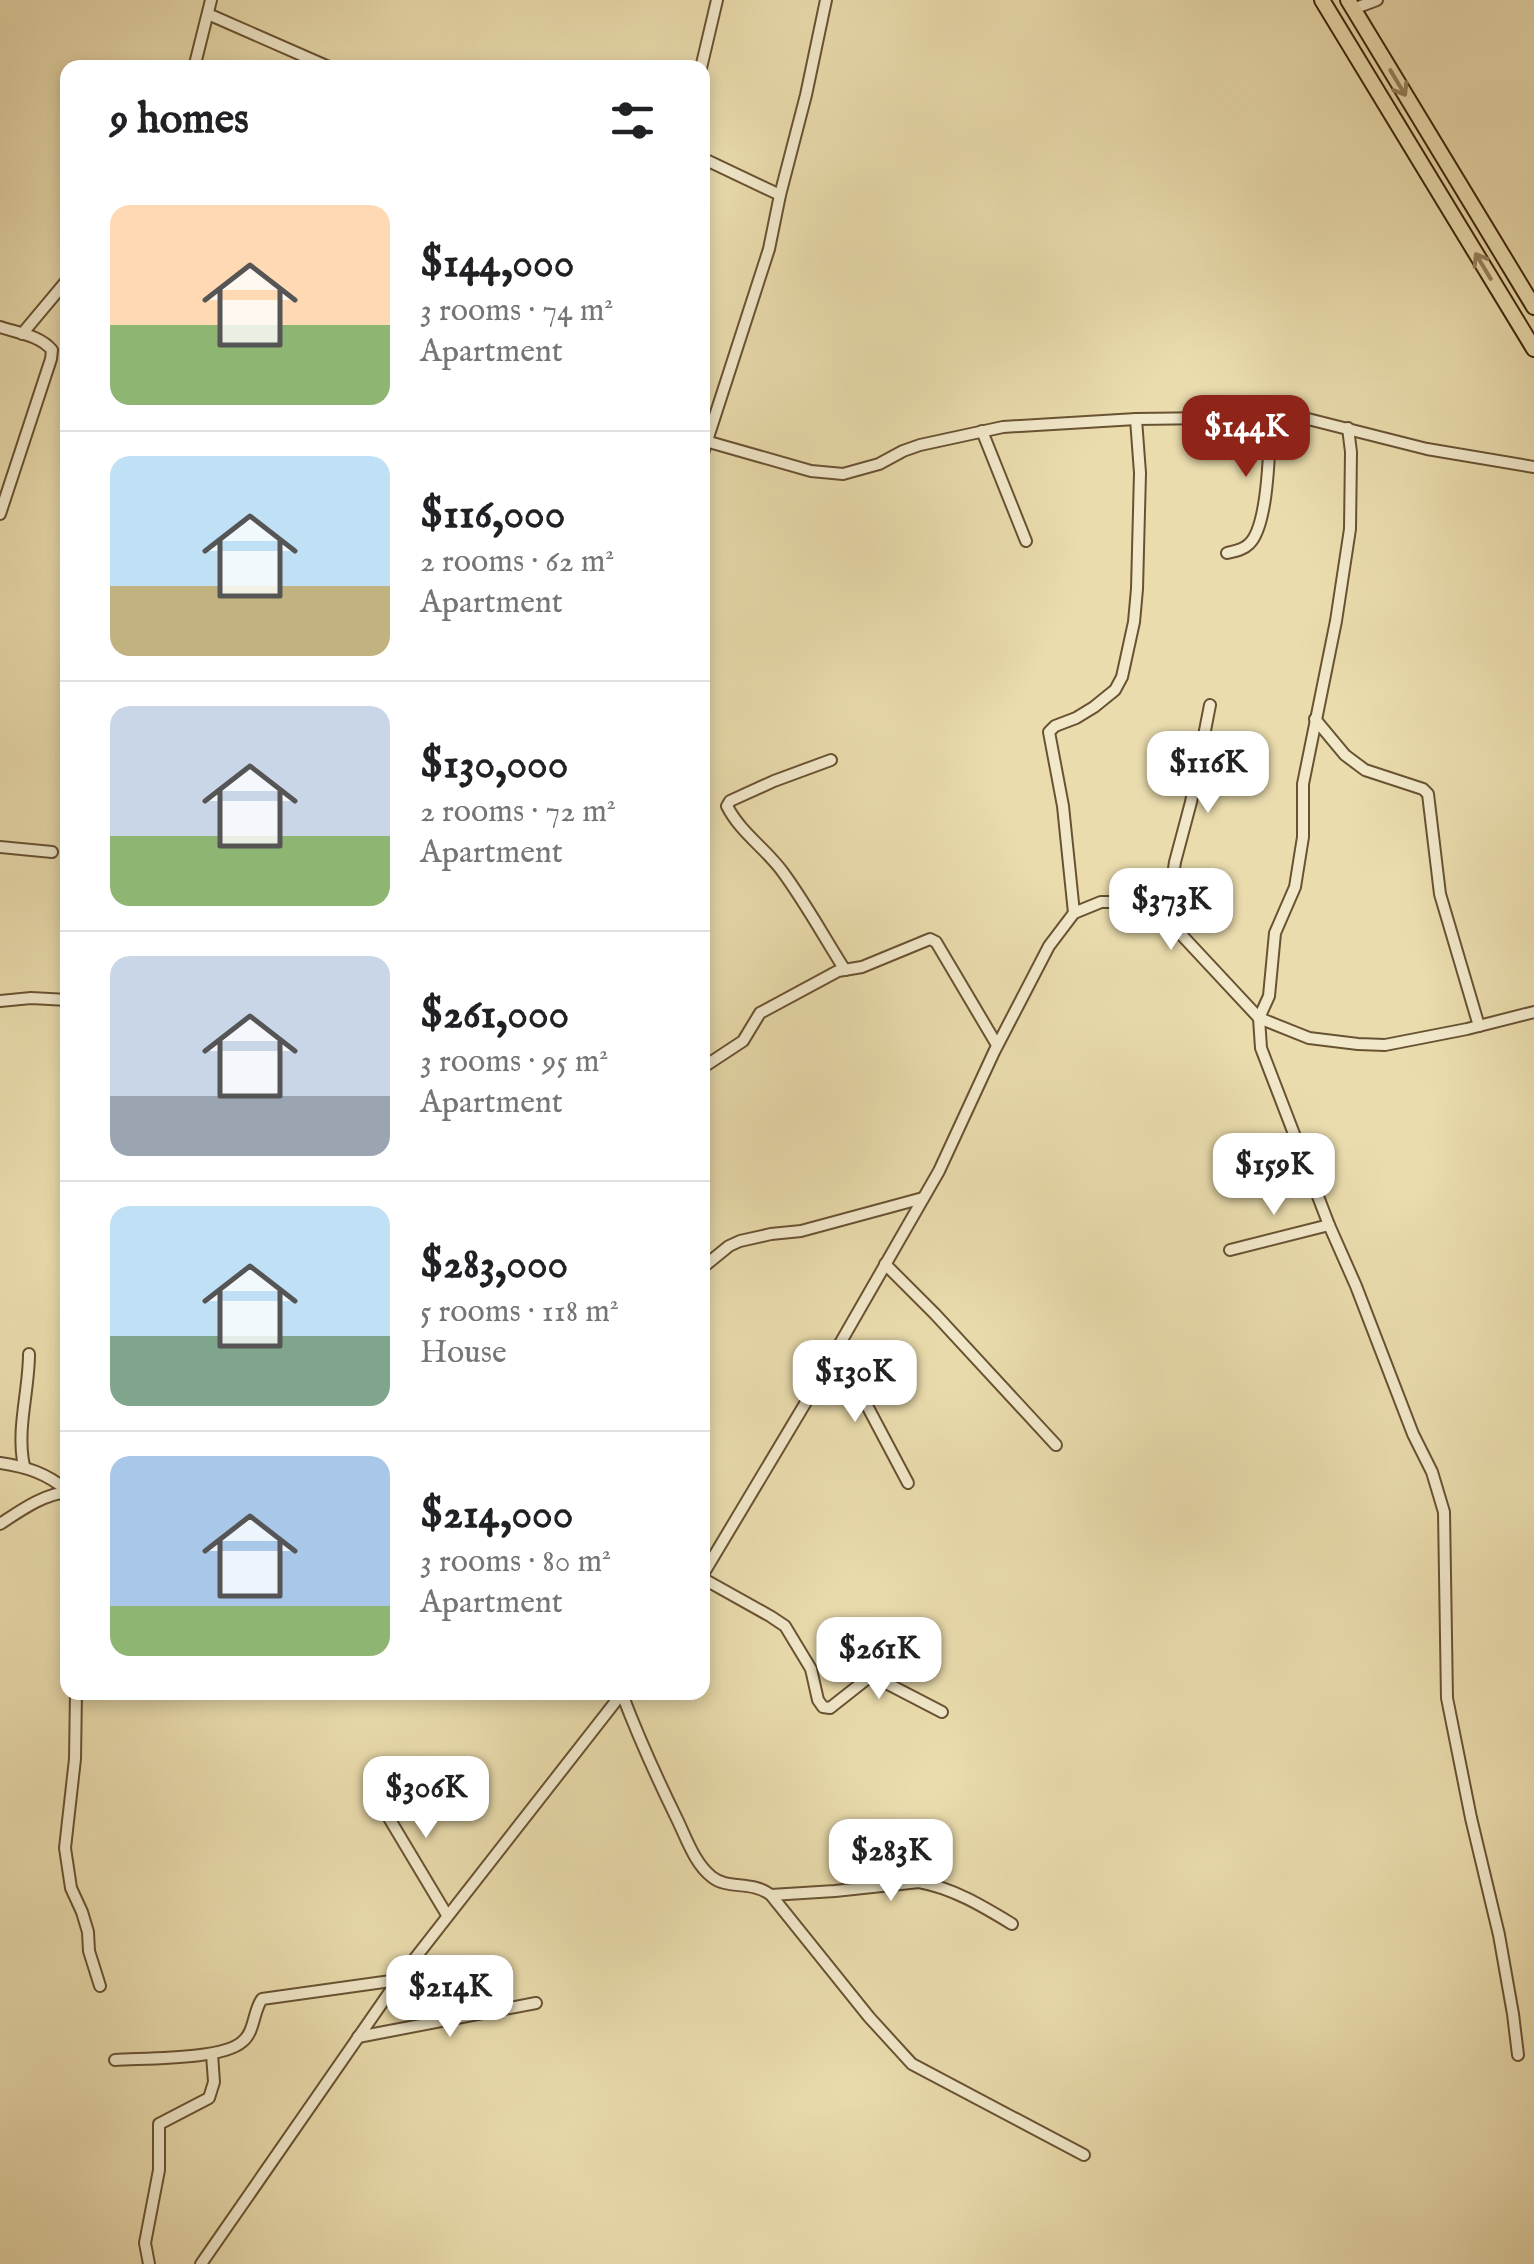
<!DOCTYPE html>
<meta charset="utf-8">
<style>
body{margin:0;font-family:"IM FELL English",serif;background:#f2f2f2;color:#202124;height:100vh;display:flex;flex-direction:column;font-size:38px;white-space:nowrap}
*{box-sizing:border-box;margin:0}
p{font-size:32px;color:#757577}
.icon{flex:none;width:55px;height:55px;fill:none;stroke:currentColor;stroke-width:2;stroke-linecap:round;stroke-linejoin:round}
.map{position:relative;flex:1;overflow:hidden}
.drawer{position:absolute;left:60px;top:60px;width:650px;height:1640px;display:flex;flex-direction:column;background:#fff;border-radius:20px;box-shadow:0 5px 15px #0003}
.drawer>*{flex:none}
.price{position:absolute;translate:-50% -85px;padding:0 22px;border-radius:20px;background:#fff;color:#222;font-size:32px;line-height:65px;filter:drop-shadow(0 2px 5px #0008)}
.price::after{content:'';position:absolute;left:50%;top:60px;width:30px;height:22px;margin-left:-15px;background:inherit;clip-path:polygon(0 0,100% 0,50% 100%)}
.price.selected{background:#8f2418;color:#fff}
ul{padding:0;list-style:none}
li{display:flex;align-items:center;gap:30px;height:250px;padding:0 50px}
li+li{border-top:2px solid #e0e0e0}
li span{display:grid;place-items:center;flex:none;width:280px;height:200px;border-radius:20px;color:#555}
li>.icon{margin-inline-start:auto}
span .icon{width:120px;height:120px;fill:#fffc;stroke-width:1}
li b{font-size:42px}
h2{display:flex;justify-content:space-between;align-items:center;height:120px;padding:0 50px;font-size:42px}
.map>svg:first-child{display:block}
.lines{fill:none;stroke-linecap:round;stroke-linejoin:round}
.minor-casing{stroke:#695232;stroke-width:14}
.highway-casing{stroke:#3e2409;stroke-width:18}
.minor{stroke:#f1e8ca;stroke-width:10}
.highway{stroke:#eadcad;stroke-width:14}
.oneway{stroke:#94805b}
</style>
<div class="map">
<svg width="1534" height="2264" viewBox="0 0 1534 2264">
<rect width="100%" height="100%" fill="#eadcad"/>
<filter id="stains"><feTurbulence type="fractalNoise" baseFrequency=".002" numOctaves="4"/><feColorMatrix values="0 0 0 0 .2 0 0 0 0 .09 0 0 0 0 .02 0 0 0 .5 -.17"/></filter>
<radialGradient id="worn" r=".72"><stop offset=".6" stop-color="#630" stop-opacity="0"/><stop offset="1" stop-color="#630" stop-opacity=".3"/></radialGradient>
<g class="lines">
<defs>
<g id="minor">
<path d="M 1353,9 L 1377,0"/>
<path d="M 208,14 L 331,68"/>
<path d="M 194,68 L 211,0"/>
<path d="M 701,68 L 717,0"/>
<path d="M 702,158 L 780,195"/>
<path d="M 0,327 C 18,333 39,335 52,350 L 51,359 L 0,514"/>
<path d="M 22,334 L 68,279"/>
<path d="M 1348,428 L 1351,452 L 1350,529 L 1336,621 L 1303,784 L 1303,837 L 1295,887 L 1275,933 L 1269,996 L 1259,1018 L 1261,1048 L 1329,1225 L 1356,1286 L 1413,1434 L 1432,1472 L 1444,1512 L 1447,1698 L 1471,1818 L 1499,1935 L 1513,2014 L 1518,2055"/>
<path d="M 982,431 L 1026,541"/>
<path d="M 702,440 L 811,471 L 843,474 L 879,464 L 903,451 L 920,445 L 1003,427 L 1136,419 L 1300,417 L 1427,449 L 1534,467"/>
<path d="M 702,456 L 769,249 L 780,195 L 806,95 L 826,0"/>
<path d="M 1227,553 C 1235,551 1243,550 1249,544 C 1269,526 1269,445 1271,417"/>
<path d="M 1315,719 L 1345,755 L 1365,770 L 1423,789 L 1428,794 L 1440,894 L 1479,1026"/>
<path d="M 831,760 L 774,781 L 730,801 L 727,806 C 740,832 765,848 782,871 C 805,902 824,937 845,970"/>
<path d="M 0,847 L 52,852"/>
<path d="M 1074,913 L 1063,806 L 1049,732 L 1055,726 L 1076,718 L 1094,707 L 1115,690 L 1122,677 L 1134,622 L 1137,589 L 1140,473 L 1136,419"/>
<path d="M 1166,921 L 1175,862 L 1191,802 L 1210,705"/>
<path d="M 0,1001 L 31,998 L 68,1000"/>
<path d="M 702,1068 L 743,1041 L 760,1013 L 838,971 L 862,967 L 930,939 L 936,942 L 997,1045"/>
<path d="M 1230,1250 L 1329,1225"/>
<path d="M 885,1264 L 935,1314 L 1056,1445"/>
<path d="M 702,1268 L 729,1246 L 740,1241 L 771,1234 L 801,1231 L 923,1198"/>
<path d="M 837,1349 L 908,1483"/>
<path d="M 0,1463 C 27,1467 46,1473 68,1491"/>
<path d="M 24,1466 C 16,1430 29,1391 29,1354"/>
<path d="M 0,1524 C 20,1511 43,1494 68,1492"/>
<path d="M 702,1576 L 815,1387 L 939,1171 L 994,1052 L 1049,946 L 1074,913 L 1101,902 L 1120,902 L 1155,914 L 1176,929 L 1259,1018 L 1309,1038 L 1358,1044 L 1385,1045 L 1467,1029 L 1534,1012"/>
<path d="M 702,1578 L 770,1616 L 785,1626 L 811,1669 L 818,1700 L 823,1707 L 830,1708 L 868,1678 L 888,1684 L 942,1712"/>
<path d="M 76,1692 L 75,1759 L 65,1848 L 71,1888 L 82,1912 L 88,1932 L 89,1951 L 100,1986"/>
<path d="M 622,1694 C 638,1736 656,1776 676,1817 C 686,1837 694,1863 712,1877 C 728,1890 751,1880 771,1895 L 869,2017 L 912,2064 L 1084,2155"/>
<path d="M 371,1788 L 447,1915"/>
<path d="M 771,1895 L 835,1891 L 919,1882 C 953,1888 984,1907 1012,1924"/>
<path d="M 358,2037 L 536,2003"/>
<path d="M 115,2060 C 144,2058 221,2060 242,2042 C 255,2032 253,2011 262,1999 L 398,1980"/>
<path d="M 149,2264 L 145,2243 L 159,2170 L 159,2124 L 209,2098 L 214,2082 L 212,2054"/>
<path d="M 201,2264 L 398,1980 L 623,1692"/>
</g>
<g id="highway">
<path d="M 1322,0 L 1534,349"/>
<path d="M 1348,0 L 1534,307"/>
</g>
</defs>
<use href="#minor" class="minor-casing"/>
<use href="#highway" class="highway-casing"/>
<use href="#minor" class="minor"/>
<use href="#highway" class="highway"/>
</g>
<defs><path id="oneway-shaft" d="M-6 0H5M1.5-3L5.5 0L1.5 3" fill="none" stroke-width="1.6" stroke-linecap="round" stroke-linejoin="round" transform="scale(2.5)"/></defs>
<g class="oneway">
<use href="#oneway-shaft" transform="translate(1398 83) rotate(59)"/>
<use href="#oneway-shaft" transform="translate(1483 266) rotate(-121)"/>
</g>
<rect width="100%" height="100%" filter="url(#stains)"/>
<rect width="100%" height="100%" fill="url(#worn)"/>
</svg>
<b class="price selected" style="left:1246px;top:480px">$144K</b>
<b class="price" style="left:1208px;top:816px">$116K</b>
<b class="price" style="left:1171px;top:953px">$373K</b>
<b class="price" style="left:1274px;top:1218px">$159K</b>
<b class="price" style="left:855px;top:1425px">$130K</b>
<b class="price" style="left:879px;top:1702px">$261K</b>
<b class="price" style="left:426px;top:1841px">$306K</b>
<b class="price" style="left:891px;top:1904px">$283K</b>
<b class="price" style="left:450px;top:2040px">$214K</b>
<section class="drawer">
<h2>9 homes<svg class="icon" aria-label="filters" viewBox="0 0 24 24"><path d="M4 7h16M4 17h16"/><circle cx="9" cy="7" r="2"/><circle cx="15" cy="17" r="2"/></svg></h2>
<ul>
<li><span style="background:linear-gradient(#ffd9b3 60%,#8fb573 0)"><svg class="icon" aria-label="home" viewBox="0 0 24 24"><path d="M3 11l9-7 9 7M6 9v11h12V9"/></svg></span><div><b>$144,000</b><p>3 rooms · 74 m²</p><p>Apartment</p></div></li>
<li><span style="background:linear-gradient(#bfe0f5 65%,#c2b280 0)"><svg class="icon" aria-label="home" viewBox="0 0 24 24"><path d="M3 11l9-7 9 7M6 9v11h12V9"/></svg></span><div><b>$116,000</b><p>2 rooms · 62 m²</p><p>Apartment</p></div></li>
<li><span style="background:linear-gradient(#c9d6e8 65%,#8fb573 0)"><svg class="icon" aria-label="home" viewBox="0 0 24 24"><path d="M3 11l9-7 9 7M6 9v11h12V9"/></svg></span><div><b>$130,000</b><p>2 rooms · 72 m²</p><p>Apartment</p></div></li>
<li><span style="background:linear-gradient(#c9d6e8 70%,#9aa5b1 0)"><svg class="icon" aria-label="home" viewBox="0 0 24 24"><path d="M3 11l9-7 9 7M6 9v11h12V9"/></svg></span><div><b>$261,000</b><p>3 rooms · 95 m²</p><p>Apartment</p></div></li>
<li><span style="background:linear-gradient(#bfe0f5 65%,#7fa58c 0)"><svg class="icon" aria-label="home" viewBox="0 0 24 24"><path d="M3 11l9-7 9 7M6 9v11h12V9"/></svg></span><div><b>$283,000</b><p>5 rooms · 118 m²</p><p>House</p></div></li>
<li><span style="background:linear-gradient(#a9c7e8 75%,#8fb573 0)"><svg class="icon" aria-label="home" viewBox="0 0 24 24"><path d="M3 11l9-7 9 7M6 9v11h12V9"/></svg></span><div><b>$214,000</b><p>3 rooms · 80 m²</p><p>Apartment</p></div></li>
</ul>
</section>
</div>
